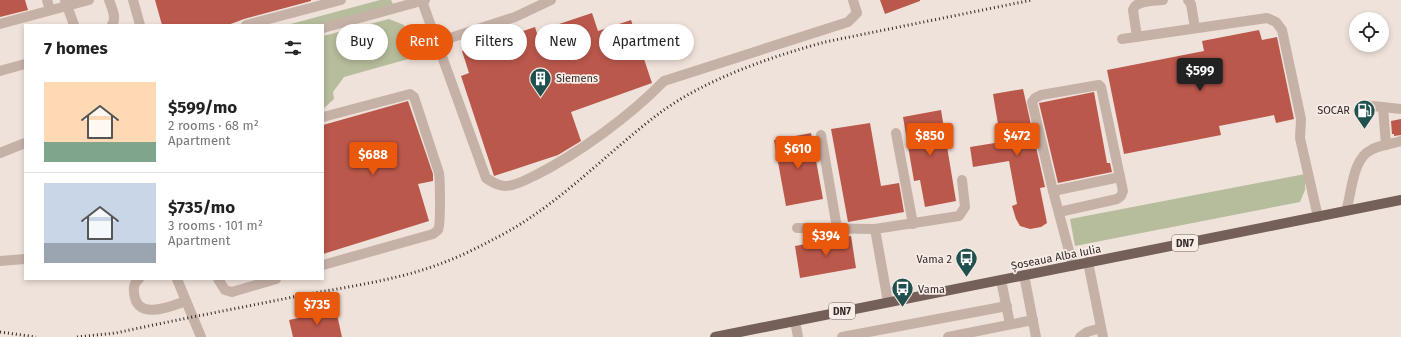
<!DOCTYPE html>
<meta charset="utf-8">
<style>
body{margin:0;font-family:"Fira Sans",sans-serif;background:#f6f6f6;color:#222;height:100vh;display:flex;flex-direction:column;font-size:15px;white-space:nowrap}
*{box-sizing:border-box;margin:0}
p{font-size:13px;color:#767676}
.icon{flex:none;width:22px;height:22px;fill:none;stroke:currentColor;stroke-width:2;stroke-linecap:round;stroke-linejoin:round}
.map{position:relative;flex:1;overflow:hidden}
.details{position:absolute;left:24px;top:24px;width:300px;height:256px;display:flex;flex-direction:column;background:#fff;border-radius:0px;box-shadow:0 2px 6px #0003}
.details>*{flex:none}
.hud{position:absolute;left:336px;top:24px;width:380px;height:36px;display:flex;gap:8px}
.tools{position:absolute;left:1349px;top:12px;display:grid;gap:8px}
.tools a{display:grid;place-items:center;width:40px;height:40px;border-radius:50%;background:#fff;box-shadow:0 2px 6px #0003;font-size:20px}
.price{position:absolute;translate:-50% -34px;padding:0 9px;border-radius:4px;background:#ea580c;color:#fff;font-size:13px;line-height:26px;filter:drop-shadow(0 1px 2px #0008)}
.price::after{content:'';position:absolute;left:50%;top:24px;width:12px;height:9px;margin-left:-6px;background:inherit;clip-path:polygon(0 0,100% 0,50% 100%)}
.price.selected{background:#222;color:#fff}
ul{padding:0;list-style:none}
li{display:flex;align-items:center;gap:12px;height:100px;padding:0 20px}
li+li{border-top:1px solid #e0e0e0}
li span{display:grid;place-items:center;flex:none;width:112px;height:80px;border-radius:0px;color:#555}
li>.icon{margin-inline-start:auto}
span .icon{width:48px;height:48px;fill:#fffc;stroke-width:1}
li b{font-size:17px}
h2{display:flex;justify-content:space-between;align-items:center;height:48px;padding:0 20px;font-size:17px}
.tag{padding:0 14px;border-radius:18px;background:#fff;box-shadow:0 2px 6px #0003;font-size:14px;line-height:36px}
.tag.selected{background:#ea580c;color:#fff}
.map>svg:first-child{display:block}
.green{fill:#b6bd9c}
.building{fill:#bb584c}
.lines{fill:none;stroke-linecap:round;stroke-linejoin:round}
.minor{stroke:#c6b1a7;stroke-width:10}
.major{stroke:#745f59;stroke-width:10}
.rail{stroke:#332927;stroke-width:3;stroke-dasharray:1 3;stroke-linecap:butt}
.labels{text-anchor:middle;stroke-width:3.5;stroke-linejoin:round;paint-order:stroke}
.shield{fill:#f7ede6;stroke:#6e6460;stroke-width:1}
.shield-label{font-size:10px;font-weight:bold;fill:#332927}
.poi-label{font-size:11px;fill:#332927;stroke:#f7ede6;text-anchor:start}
.street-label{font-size:11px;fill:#332927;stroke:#f7ede6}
</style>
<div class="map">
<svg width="1401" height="337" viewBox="0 0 1401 337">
<rect width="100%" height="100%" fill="#efe2da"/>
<g class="green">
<path d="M 380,0 L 391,0 L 393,4 L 318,25 L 287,25 Z"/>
<path d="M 389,19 L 404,25 L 419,56 L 344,77 L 333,92 L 334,99 L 323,109 L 323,36 Z"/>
<path d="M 1305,174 L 1305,190 L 1300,202 L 1075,246 L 1070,219 Z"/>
</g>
<g class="building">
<path d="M 0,0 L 25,0 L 28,10 L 0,17 Z"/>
<path d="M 155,0 L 311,0 L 311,1 L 244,19 L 228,25 L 162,25 Z"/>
<path d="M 880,0 L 920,0 L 920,1 L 885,14 Z"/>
<path d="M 592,13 L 598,31 L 631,20 L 652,83 L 571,112 L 581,141 L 558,155 L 494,176 L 461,76 L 469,73 L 462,51 L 535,27 L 542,49 L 565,41 L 559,24 Z"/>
<path d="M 1259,30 L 1262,40 L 1277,37 L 1294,119 L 1276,123 L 1274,115 L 1219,126 L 1221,135 L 1124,154 L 1107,70 L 1204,51 L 1202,41 Z"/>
<path d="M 1023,89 L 1045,187 L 1040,188 L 1047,223 L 1041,227 L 1030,229 L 1020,226 L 1016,219 L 1012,206 L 1017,204 L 1009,161 L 973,167 L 970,147 L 1001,142 L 993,94 Z"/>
<path d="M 1094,92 L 1107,163 L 1110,163 L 1112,172 L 1058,183 L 1039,103 Z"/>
<path d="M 408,101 L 433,174 L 433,181 L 418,184 L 429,221 L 323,254 L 323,125 Z"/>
<path d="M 941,110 L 956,201 L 925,207 L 920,180 L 914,181 L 903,117 Z"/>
<path d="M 1401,119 L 1401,135 L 1394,136 L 1394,134 L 1392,134 L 1391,121 Z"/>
<path d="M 870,123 L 881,186 L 899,183 L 904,212 L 848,222 L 831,129 Z"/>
<path d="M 811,133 L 823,199 L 786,206 L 774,140 Z"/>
<path d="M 851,236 L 856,268 L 800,278 L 795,246 Z"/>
<path d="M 336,310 L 342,337 L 293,337 L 289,320 Z"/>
</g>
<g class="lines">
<g class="minor">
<path d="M 47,0 L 50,10"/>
<path d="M 65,0 L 74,25"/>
<path d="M 109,0 C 112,8 117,18 112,25"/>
<path d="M 133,0 L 140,25"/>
<path d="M 1188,0 L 1191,4 L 1195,28"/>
<path d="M 422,1 L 486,178 C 492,182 498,186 505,186 C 516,186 525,180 534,176 C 578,154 630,116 664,81 L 848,22 L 857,13 L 853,0"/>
<path d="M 0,24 L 89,0"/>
<path d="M 246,25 L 341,0"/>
<path d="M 323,28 L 425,0"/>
<path d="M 1137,37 L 1133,10 C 1136,0 1153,1 1163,0"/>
<path d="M 1122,39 L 1267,18 L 1276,22 L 1282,30 L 1301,119 L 1300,138 L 1318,217"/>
<path d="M 442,53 L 450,38 L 515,17 L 551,0"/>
<path d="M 0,71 L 25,64"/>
<path d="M 1364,105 L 1401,109"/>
<path d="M 1383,107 L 1386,145"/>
<path d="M 323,117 L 410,94 L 414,97 L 439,173 C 440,180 441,225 438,230 C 437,231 434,233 433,234 L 323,265"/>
<path d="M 896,133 L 913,224"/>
<path d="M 821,135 L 837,228"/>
<path d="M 0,153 L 25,143"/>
<path d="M 1053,191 L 1032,102 L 1035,98 L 1041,95 L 1099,85 L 1101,87 L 1123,191 L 1121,196 L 1117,199 L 1059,212"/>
<path d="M 1346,211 C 1352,193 1352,159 1371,150 C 1379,145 1392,144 1401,141"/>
<path d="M 797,228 L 875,229 L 959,216 L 965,207 L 962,180"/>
<path d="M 875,229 L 888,302"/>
<path d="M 0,261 L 25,259"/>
<path d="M 1088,262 L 1103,337"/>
<path d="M 1073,266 L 1053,191 L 1120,177"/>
<path d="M 1024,275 L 1036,337"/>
<path d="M 139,279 C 135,282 133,287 134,293 C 137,321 169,307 186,301"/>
<path d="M 177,279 L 201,337"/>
<path d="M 218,279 L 225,290 L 232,292 L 276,279"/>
<path d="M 1001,280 L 1010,324"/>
<path d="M 795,321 L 798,337"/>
<path d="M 842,337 L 1007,306"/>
<path d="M 948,337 L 1033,320"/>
<path d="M 1080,337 L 1087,332 L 1101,328"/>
</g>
<path class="major" d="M 715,337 L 1401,200"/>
<g class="rail">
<path d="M 0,332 L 36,337"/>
<path d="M 77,337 L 116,333 C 175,320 234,309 293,297 C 344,287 397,281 445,262 C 461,256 477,248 492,240 C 555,209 602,157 657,115 C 703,80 770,57 825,42 L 1032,0"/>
</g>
</g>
<defs>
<symbol id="building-pin" viewBox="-11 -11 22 30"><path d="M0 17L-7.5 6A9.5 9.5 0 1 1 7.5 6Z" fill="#20514e" stroke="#f7ede6"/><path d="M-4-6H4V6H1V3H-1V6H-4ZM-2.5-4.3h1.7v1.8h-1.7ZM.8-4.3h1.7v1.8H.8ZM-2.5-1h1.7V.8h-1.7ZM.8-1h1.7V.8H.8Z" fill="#fff"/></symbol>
<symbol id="fuel-pin" viewBox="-11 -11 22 30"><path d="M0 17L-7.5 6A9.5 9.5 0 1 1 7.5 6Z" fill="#20514e" stroke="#f7ede6"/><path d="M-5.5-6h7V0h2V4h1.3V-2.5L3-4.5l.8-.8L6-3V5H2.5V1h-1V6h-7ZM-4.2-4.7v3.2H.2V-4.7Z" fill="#fff"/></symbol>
<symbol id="bus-pin" viewBox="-11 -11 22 30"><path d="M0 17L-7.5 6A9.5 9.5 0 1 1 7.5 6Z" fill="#20514e" stroke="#f7ede6"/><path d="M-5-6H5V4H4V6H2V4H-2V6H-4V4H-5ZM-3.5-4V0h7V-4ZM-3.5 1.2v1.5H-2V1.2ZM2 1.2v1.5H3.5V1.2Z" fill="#fff"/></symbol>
</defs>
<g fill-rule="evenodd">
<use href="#building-pin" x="528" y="66" width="25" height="34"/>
<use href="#fuel-pin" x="1352" y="98" width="25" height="34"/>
<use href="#bus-pin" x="954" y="246" width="25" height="34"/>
<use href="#bus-pin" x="890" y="276" width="25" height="34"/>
</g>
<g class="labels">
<g class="shield">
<rect x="1172" y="235" width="26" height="16" rx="3"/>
<rect x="829" y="303" width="26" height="16" rx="3"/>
</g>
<g class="shield-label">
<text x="1185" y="247">DN7</text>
<text x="842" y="315">DN7</text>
</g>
<g class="poi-label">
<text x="556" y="82">Siemens</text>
<text x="1350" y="114" text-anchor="end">SOCAR</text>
<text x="952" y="263" text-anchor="end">Vama 2</text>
<text x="918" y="293">Vama</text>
</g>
<g class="street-label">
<text transform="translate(1056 257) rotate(-11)" y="4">Șoseaua Alba Iulia</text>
</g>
</g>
</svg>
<div class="tools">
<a><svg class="icon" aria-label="locate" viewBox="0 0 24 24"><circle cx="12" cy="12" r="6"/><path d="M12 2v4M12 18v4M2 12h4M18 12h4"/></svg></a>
</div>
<b class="price selected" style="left:1200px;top:92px">$599</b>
<b class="price" style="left:930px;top:157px">$850</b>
<b class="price" style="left:1017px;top:157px">$472</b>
<b class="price" style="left:798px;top:170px">$610</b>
<b class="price" style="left:373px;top:176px">$688</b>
<b class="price" style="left:826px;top:257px">$394</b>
<b class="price" style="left:317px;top:326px">$735</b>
<div class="hud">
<a class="tag">Buy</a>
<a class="tag selected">Rent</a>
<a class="tag">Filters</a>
<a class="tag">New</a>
<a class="tag">Apartment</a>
</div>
<section class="details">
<h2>7 homes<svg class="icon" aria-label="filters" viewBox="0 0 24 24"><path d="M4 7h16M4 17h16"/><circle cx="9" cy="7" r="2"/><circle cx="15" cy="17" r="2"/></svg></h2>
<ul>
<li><span style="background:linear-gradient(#ffd9b3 75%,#7fa58c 0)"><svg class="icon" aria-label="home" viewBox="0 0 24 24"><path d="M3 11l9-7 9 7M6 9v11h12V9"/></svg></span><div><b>$599/mo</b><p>2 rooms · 68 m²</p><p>Apartment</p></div></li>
<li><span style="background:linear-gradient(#c9d6e8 75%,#9aa5b1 0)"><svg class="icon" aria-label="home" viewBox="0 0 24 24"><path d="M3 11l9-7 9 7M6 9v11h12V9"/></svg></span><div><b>$735/mo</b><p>3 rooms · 101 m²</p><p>Apartment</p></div></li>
</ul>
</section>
</div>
